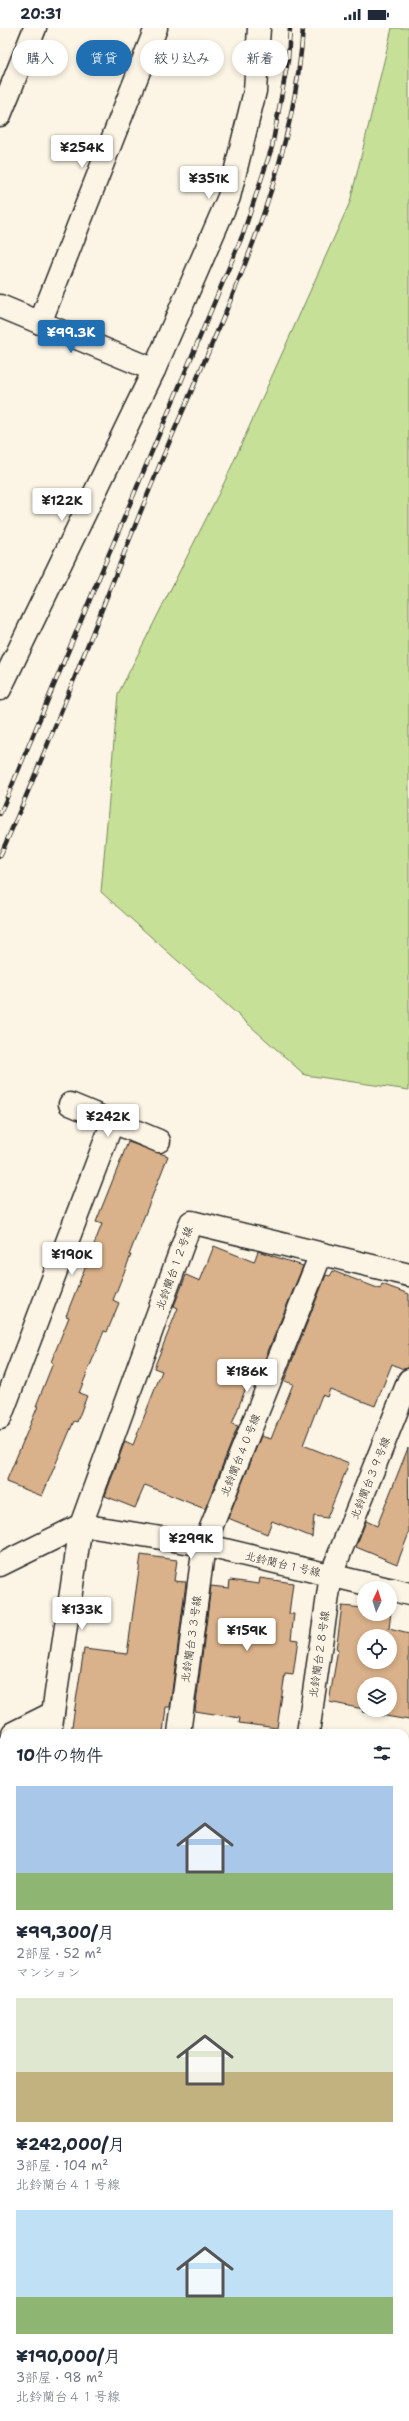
<!DOCTYPE html>
<html lang="ja">
<meta charset="utf-8">
<style>
body{margin:0;font-family:"Shantell Sans","Klee One",sans-serif;background:#f2f2f3;color:#1f2937;height:100vh;display:flex;flex-direction:column;font-size:15px;white-space:nowrap}
*{box-sizing:border-box;margin:0}
p{font-size:13px;color:#747a83}
.icon{flex:none;width:22px;height:22px;fill:none;stroke:currentColor;stroke-width:2;stroke-linecap:round;stroke-linejoin:round}
.map{position:relative;flex:1;overflow:hidden}
.sheet{position:absolute;left:0px;top:1701px;width:409px;height:692px;display:flex;flex-direction:column;background:#fff;border-radius:12px 12px 0 0;box-shadow:0 2px 6px #0003}
.sheet>*{flex:none}
.guide{position:absolute;left:12px;top:12px;width:385px;height:36px;display:flex;gap:8px}
.needle{width:26px;rotate:4deg}
.tools{position:absolute;left:357px;top:1553px;display:grid;gap:8px}
.tools a{display:grid;place-items:center;width:40px;height:40px;border-radius:50%;background:#fff;box-shadow:0 2px 6px #0003;font-size:20px}
.price{position:absolute;translate:-50% -34px;padding:0 9px;border-radius:4px;background:#fff;color:#222;font-size:13px;line-height:26px;filter:drop-shadow(0 1px 2px #0008)}
.price::after{content:'';position:absolute;left:50%;top:24px;width:12px;height:9px;margin-left:-6px;background:inherit;clip-path:polygon(0 0,100% 0,50% 100%)}
.price.current{background:#1f6fb2;color:#fff}
ul{padding:0;list-style:none}
li{display:grid;align-content:center;gap:8px;height:212px;padding:0 16px}
li span{display:grid;place-items:center;height:124px;border-radius:0px;color:#555}
li>.icon{margin-inline-start:auto}
span .icon{width:72px;height:72px;fill:#fffc;stroke-width:1}
li b{font-size:17px}
h2{display:flex;justify-content:space-between;align-items:center;height:48px;padding:0 16px;font-size:17px}
.pill{padding:0 14px;border-radius:18px;background:#fff;box-shadow:0 2px 6px #0003;font-size:14px;line-height:36px}
.pill.current{background:#1f6fb2;color:#fff}
.status{display:flex;justify-content:space-between;align-items:center;height:28px;padding:0 20px;background:#fff;direction:ltr}
.status svg{height:11px;fill:currentColor}
.map>svg:first-child{display:block}
.green{fill:#c6e097;stroke:#788661}
.building{fill:#d9b18a;stroke:#2b2b2b;fill-rule:evenodd}
.lines{fill:none;stroke-linecap:round;stroke-linejoin:round}
.minor-casing{stroke:#2b2b2b;stroke-width:25}
.tertiary-casing{stroke:#2b2b2b;stroke-width:25}
.primary-casing{stroke:#2b2b2b;stroke-width:25}
.minor{stroke:#fcf5e5;stroke-width:22}
.tertiary{stroke:#fcf5e5;stroke-width:22}
.primary{stroke:#fcf5e5;stroke-width:22}
.rail-casing{stroke:#2b2b2b;stroke-width:4.5}
.rail{stroke:#fcf5e5;stroke-width:3;stroke-dasharray:9;stroke-linecap:butt}
.labels{text-anchor:middle;stroke-width:3;stroke-linejoin:round;paint-order:stroke}
.street-label{font-size:11px;fill:#2b2b2b;stroke:#fcf5e5}
</style>
<div class="status"><b>20:31</b><svg viewBox="0 0 49 12"><path d="M0 12V9h3v3zM5 12V6h3v6zM10 12V3h3v9zM15 12V0h3v12zM26 1h20v11H26zM47 4h2v5h-2z"/></svg></div>
<div class="map">
<svg width="409" height="2393" viewBox="0 0 409 2393">
<rect width="100%" height="100%" fill="#fcf5e5"/>
<filter id="ink" filterUnits="userSpaceOnUse"><feTurbulence type="fractalNoise" baseFrequency=".025" numOctaves="2"/><feDisplacementMap in="SourceGraphic" scale="8" xChannelSelector="R" yChannelSelector="G"/><feConvolveMatrix kernelMatrix="1 2 1 2 8 2 1 2 1" color-interpolation-filters="sRGB"/></filter>
<g filter="url(#ink)">
<g class="green">
<path d="M 392,0 L 409,0 L 409,1062 L 305,1047 L 101,864 L 118,666 L 224,455 L 350,174 Z"/>
<path d="M 409,2042 L 409,2181 L 405,2179 L 405,2057 Z"/>
</g>
<g class="building">
<path d="M 128,1114 L 168,1128 L 129,1227 L 131,1227 L 113,1272 L 119,1275 L 107,1304 L 104,1303 L 79,1365 L 87,1368 L 83,1378 L 77,1394 L 74,1393 L 42,1468 L 6,1454 L 38,1378 L 36,1378 L 53,1335 L 51,1334 L 69,1289 L 66,1288 L 102,1196 L 96,1194 Z"/>
<path d="M 214,1218 L 254,1234 L 258,1223 L 303,1238 L 260,1343 L 253,1341 L 232,1396 L 238,1398 L 205,1481 L 145,1457 L 135,1480 L 105,1468 L 125,1413 L 133,1417 L 162,1343 L 154,1340 L 178,1280 L 174,1278 L 186,1247 L 200,1253 Z"/>
<path d="M 333,1243 L 380,1261 L 382,1256 L 409,1266 L 409,1340 L 403,1341 L 392,1336 L 375,1378 L 330,1361 L 327,1369 L 322,1367 L 303,1417 L 349,1435 L 327,1490 L 314,1488 L 312,1509 L 272,1493 L 267,1506 L 228,1490 L 261,1408 L 271,1411 L 293,1356 L 284,1353 L 326,1247 L 330,1248 Z"/>
<path d="M 408,1420 L 409,1505 L 397,1536 L 356,1519 L 366,1493 L 377,1498 Z"/>
<path d="M 141,1527 L 177,1532 L 174,1553 L 186,1554 L 170,1679 L 166,1679 L 163,1705 L 71,1705 L 84,1621 L 127,1626 Z"/>
<path d="M 260,1550 L 293,1555 L 289,1586 L 294,1586 L 291,1611 L 298,1612 L 293,1647 L 285,1646 L 277,1700 L 239,1695 L 240,1690 L 195,1683 L 211,1558 L 229,1560 L 230,1552 L 259,1556 Z"/>
<path d="M 342,1578 L 364,1580 L 364,1586 L 390,1586 L 391,1584 L 389,1601 L 409,1606 L 409,1692 L 362,1684 L 363,1681 L 329,1674 L 338,1622 L 336,1622 ZM 364,1608 L 390,1608 L 390,1634 L 364,1634 ZM 364,1656 L 390,1656 L 390,1682 L 364,1682 Z"/>
</g>
<g class="lines">
<defs>
<g id="minor">
<path d="M 0,87 L 35,0"/>
<path d="M 0,278 L 154,342"/>
<path d="M 40,295 L 156,0"/>
<path d="M 0,661 L 154,342 L 229,169 L 255,63 L 259,0"/>
<path d="M 70,1076 L 159,1113"/>
<path d="M 0,1390 L 113,1093"/>
<path d="M 13,1705 L 53,1685"/>
<path d="M 50,1705 L 81,1497 L 191,1194 L 409,1247"/>
<path d="M 179,1705 L 204,1517 L 321,1226"/>
<path d="M 308,1705 L 331,1547 L 409,1352"/>
<path d="M 405,1723 L 409,1724"/>
<path d="M 405,1869 L 409,1870"/>
<path d="M 0,1950 L 4,1952"/>
<path d="M 405,2289 L 409,2290"/>
<path d="M 208,2393 L 208,2389"/>
</g>
<g id="tertiary">
<path d="M 0,1537 L 81,1497 L 204,1517 L 384,1560"/>
<path d="M 390,1561 L 409,1566"/>
</g>
<g id="primary">
<path d="M 0,2353 L 4,2354"/>
<path d="M 148,2389 L 165,2393"/>
</g>
</defs>
<use href="#minor" class="minor-casing"/>
<use href="#tertiary" class="tertiary-casing"/>
<use href="#primary" class="primary-casing"/>
<use href="#minor" class="minor"/>
<use href="#tertiary" class="tertiary"/>
<use href="#primary" class="primary"/>
<defs>
<g id="rail">
<path d="M 0,786 L 243,206 L 272,119 L 288,32 L 290,0"/>
<path d="M 0,828 C 57,701 105,570 158,441 C 217,298 293,158 303,0"/>
</g>
</defs>
<use href="#rail" class="rail-casing"/>
<use href="#rail" class="rail"/>
</g>
</g>
<g class="labels">
<g class="street-label">
<text transform="translate(174 1240) rotate(-70)" y="4">北鈴蘭台１２号線</text>
<text transform="translate(240 1427) rotate(-68)" y="4">北鈴蘭台４０号線</text>
<text transform="translate(370 1450) rotate(-68)" y="4">北鈴蘭台３９号線</text>
<text transform="translate(283 1536) rotate(13)" y="4">北鈴蘭台１号線</text>
<text transform="translate(191 1611) rotate(-82)" y="4">北鈴蘭台３３号線</text>
<text transform="translate(319 1626) rotate(-82)" y="4">北鈴蘭台２８号線</text>
</g>
</g>
</svg>
<div class="tools">
<a><svg class="needle" viewBox="-14 -14 28 28"><path d="M0-13l5 13h-10z" fill="#e53935"/><path d="M0 13l5-13h-10z" fill="#747a83"/></svg></a>
<a><svg class="icon" aria-label="locate" viewBox="0 0 24 24"><circle cx="12" cy="12" r="6"/><path d="M12 2v4M12 18v4M2 12h4M18 12h4"/></svg></a>
<a><svg class="icon" aria-label="layers" viewBox="0 0 24 24"><path d="M12 4l9 5-9 5-9-5zM3 14l9 5 9-5"/></svg></a>
</div>
<b class="price" style="left:82px;top:141px">¥254K</b>
<b class="price" style="left:209px;top:172px">¥351K</b>
<b class="price current" style="left:71px;top:326px">¥99.3K</b>
<b class="price" style="left:62px;top:494px">¥122K</b>
<b class="price" style="left:108px;top:1110px">¥242K</b>
<b class="price" style="left:72px;top:1248px">¥190K</b>
<b class="price" style="left:247px;top:1365px">¥186K</b>
<b class="price" style="left:191px;top:1532px">¥299K</b>
<b class="price" style="left:82px;top:1603px">¥133K</b>
<b class="price" style="left:247px;top:1624px">¥159K</b>
<div class="guide">
<a class="pill">購入</a>
<a class="pill current">賃貸</a>
<a class="pill">絞り込み</a>
<a class="pill">新着</a>
</div>
<section class="sheet">
<h2>10件の物件<svg class="icon" aria-label="filters" viewBox="0 0 24 24"><path d="M4 7h16M4 17h16"/><circle cx="9" cy="7" r="2"/><circle cx="15" cy="17" r="2"/></svg></h2>
<ul>
<li><span style="background:linear-gradient(#a9c7e8 70%,#8fb573 0)"><svg class="icon" aria-label="home" viewBox="0 0 24 24"><path d="M3 11l9-7 9 7M6 9v11h12V9"/></svg></span><div><b>¥99,300/月</b><p>2部屋 · 52 m²</p><p>マンション</p></div></li>
<li><span style="background:linear-gradient(#dfe7d0 60%,#c2b280 0)"><svg class="icon" aria-label="home" viewBox="0 0 24 24"><path d="M3 11l9-7 9 7M6 9v11h12V9"/></svg></span><div><b>¥242,000/月</b><p>3部屋 · 104 m²</p><p>北鈴蘭台４１号線</p></div></li>
<li><span style="background:linear-gradient(#bfe0f5 70%,#8fb573 0)"><svg class="icon" aria-label="home" viewBox="0 0 24 24"><path d="M3 11l9-7 9 7M6 9v11h12V9"/></svg></span><div><b>¥190,000/月</b><p>3部屋 · 98 m²</p><p>北鈴蘭台４１号線</p></div></li>
</ul>
</section>
</div>
